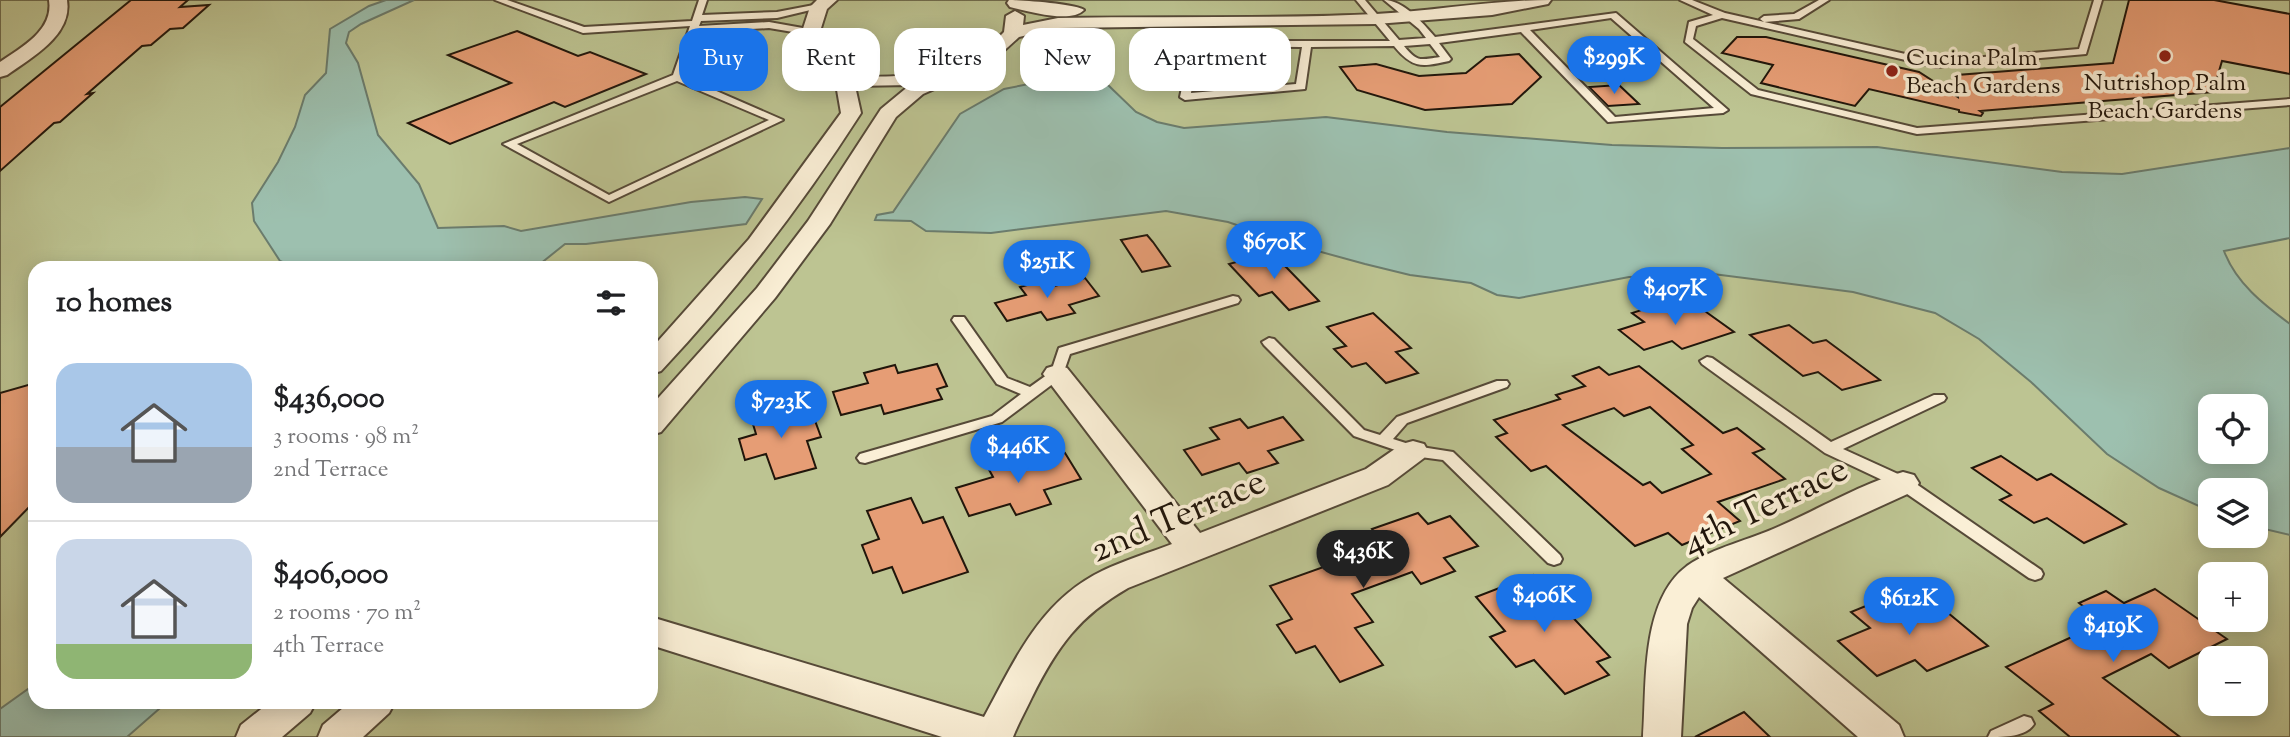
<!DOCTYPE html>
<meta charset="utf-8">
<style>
body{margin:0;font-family:"Sorts Mill Goudy",serif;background:#f2f2f2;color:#202124;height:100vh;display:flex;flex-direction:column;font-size:26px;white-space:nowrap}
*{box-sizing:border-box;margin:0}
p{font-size:23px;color:#757577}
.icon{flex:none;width:38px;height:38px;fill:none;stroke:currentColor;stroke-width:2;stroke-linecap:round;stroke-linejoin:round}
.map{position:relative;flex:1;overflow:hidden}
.panel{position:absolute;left:28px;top:261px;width:630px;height:448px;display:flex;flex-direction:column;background:#fff;border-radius:21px;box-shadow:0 4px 18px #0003}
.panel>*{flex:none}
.hud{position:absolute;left:679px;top:28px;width:665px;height:63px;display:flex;gap:14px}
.controls{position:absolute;left:2198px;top:394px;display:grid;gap:14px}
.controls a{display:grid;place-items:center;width:70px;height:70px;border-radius:14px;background:#fff;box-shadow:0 4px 18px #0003;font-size:35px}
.price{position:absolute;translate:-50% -60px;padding:0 16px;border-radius:24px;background:#1a73e8;color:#fff;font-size:23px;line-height:46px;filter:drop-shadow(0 2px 4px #0008)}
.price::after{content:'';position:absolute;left:50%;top:42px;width:21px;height:16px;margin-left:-10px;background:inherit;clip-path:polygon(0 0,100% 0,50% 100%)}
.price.active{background:#222;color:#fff}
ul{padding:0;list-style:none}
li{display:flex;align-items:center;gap:21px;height:175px;padding:0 28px}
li+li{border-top:2px solid #e0e0e0}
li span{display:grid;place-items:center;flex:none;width:196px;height:140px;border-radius:21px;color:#555}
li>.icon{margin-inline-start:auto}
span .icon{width:84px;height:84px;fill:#fffc;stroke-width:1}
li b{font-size:30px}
h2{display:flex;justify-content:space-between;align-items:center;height:84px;padding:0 28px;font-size:30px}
.chip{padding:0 24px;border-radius:21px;background:#fff;box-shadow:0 4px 18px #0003;font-size:24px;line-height:63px}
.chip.active{background:#1a73e8;color:#fff}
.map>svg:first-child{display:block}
.green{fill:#bdc492;stroke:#6f6d4e;stroke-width:2;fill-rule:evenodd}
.water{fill:#9dc0af;stroke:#6b7c6d;stroke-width:2;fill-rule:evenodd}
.building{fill:#e69d75;stroke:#21160b;stroke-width:2;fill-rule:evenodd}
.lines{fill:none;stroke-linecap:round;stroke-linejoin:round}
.service-casing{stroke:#564a38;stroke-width:4}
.minor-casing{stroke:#564a38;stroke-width:4}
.service{fill:#faefd6;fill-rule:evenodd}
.minor{fill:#faefd6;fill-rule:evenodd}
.poi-dot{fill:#8f2418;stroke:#faefd6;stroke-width:2.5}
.labels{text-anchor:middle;stroke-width:7;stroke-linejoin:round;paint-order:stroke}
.far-poi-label{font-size:24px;fill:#21160b;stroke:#faefd6;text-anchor:start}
.near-street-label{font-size:37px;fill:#21160b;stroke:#faefd6}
</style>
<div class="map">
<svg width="2290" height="737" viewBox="0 0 2290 737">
<rect width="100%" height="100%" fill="#f7e6c0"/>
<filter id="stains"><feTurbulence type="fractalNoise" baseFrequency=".00286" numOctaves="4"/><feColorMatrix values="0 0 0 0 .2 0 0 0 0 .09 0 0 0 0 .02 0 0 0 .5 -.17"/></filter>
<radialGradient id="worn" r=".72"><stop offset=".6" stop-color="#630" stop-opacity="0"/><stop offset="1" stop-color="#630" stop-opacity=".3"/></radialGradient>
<path class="green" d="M 0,0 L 2290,0 L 2290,737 L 0,737 ZM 35,268 L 651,268 L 651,702 L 35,702 ZM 2210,406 L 2256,406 L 2256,452 L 2210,452 ZM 2210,490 L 2256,490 L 2256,536 L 2210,536 ZM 2210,574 L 2256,574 L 2256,620 L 2210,620 ZM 2210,658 L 2256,658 L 2256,704 L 2210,704 Z"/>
<g class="water">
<path d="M 386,0 L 414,0 L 361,24 L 349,32 L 346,43 L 358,63 L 378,135 L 419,184 L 438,228 L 504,226 L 521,231 L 691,202 L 745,197 L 762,199 L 746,224 L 586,244 L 565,244 L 535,268 L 297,268 L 280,261 L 254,221 L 252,203 L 278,162 L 295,127 L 305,95 L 326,73 L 330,29 L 369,6 Z"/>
<path d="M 1087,81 L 1108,85 L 1136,112 L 1157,122 L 1184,128 L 1326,117 L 1447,132 L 1612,145 L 1722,148 L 1877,147 L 2062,172 L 2122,174 L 2290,148 L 2290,238 L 2224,251 C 2236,283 2263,304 2290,324 L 2290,535 L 2256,527 L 2256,490 L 2210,490 L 2210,511 L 2159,488 L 2107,454 L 2031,382 L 1979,339 L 1935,313 L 1853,292 L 1713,274 L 1629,277 L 1519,298 L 1497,295 L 1471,283 L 1410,275 L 1365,264 L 1292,244 L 1228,222 L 1166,211 L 991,233 L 926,231 L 911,221 L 875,220 L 877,215 L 893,212 L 960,114 L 1004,89 L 1039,82 ZM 2210,406 L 2256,406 L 2256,452 L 2210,452 Z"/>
<path d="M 35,684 L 35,702 L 167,702 L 127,737 L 0,737 L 0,709 Z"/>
</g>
<g class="building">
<path d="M 131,0 L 188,0 L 180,7 L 209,5 L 183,28 L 170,29 L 151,45 L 142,46 L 87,94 L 93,93 L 60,122 L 54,123 L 0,171 L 0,107 Z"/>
<path d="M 2129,0 L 2214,0 L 2290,14 L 2290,74 L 2222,61 L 2213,92 L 1980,111 L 1983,113 L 1981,116 L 1959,112 L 1959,110 L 1869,89 L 1855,106 L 1761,83 L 1773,65 L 1722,53 L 1737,37 L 1766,37 L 1919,72 L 1958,97 L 1957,75 L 2113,63 Z"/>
<path d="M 517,31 L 578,56 L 590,52 L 646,74 L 565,107 L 554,102 L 450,144 L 408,123 L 511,83 L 448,55 Z"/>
<path d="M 1519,54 L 1541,77 L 1512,104 L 1425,110 L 1357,90 L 1340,67 L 1376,64 L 1419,76 L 1466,73 L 1486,57 Z"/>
<path d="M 1619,85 L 1639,104 L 1608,106 L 1589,87 Z"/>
<path d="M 1147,235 L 1153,242 L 1170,266 L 1142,272 L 1121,240 Z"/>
<path d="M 1270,253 L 1287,268 L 1319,301 L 1289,310 L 1272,292 L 1259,296 L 1229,264 Z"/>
<path d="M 1085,278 L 1099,296 L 1069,305 L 1075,313 L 1047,320 L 1041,312 L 1007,321 L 995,303 L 1026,295 L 1020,287 L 1049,279 L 1054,286 Z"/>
<path d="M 1695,304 L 1734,332 L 1682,349 L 1672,341 L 1644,350 L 1619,330 L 1644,322 L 1632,313 L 1657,305 L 1666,312 Z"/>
<path d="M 1373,313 L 1411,348 L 1396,352 L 1418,373 L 1386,383 L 1366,363 L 1352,367 L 1334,349 L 1346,346 L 1327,327 Z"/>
<path d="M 1789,325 L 1813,343 L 1826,340 L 1880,380 L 1842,390 L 1818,372 L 1803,376 L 1750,335 Z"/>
<path d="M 937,364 L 947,386 L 937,389 L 942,399 L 884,414 L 881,405 L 841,415 L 833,392 L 868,383 L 864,373 L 895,365 L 898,373 Z"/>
<path d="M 1639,366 L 1723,433 L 1737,428 L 1764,449 L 1753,453 L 1785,479 L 1718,502 L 1740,521 L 1682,545 L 1668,533 L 1635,546 L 1546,466 L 1531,471 L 1496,437 L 1507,433 L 1494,420 L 1560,399 L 1556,395 L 1585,386 L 1573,376 L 1599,367 L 1609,375 ZM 1650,407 L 1693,445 L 1682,449 L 1711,474 L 1662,493 L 1650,482 L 1643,485 L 1563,425 L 1614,408 L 1624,416 Z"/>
<path d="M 35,383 L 35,501 L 0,537 L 0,393 Z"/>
<path d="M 789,401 L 796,422 L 814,418 L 821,437 L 807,441 L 816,468 L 775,479 L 766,454 L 745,460 L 739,439 L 756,434 L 749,411 Z"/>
<path d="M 1283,417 L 1303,440 L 1268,451 L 1278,463 L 1247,473 L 1239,463 L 1202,475 L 1184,450 L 1219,439 L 1210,428 L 1240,419 L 1248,428 Z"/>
<path d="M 1065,453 L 1081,479 L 1044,490 L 1051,504 L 1016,515 L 1010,504 L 969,516 L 956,488 L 993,477 L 987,466 L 1021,455 L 1026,464 Z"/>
<path d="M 2001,456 L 2037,480 L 2051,474 L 2126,524 L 2084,543 L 2047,518 L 2034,523 L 2000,500 L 2011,495 L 1972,468 Z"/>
<path d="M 911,498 L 923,523 L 943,517 L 968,572 L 903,593 L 892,567 L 873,573 L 862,545 L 879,539 L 867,511 Z"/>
<path d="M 1418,513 L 1428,524 L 1450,516 L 1478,546 L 1444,558 L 1455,571 L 1421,584 L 1412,572 L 1352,594 L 1373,622 L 1355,628 L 1383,665 L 1340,682 L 1315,646 L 1296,653 L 1277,625 L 1292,619 L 1270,586 L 1349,558 L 1348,556 L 1383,543 L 1372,529 Z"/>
<path d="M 1533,575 L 1610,657 L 1597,662 L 1609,675 L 1565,694 L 1534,660 L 1516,667 L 1490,637 L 1505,631 L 1476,597 Z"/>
<path d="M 2155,589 L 2227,639 L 2169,668 L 2151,654 L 2103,678 L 2180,737 L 2070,737 L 2039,711 L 2053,704 L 2006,667 L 2074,636 L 2071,634 L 2101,620 L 2079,603 L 2106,591 L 2124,603 Z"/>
<path d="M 1930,598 L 1988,646 L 1927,671 L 1915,660 L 1877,676 L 1838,641 L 1870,628 L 1851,612 L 1883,599 L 1897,611 Z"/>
<path d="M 1744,712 L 1770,737 L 1695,737 Z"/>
</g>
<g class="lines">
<defs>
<g id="service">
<path d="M 495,0 L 507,0 L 584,27 L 692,21 L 699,0 L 707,0 L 702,15 L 777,12 L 819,4 L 823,7 L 777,18 L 701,21 L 699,26 L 769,22 L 814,30 L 816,32 L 811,35 L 769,28 L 697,32 L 682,76 L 783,120 L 609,202 L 503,144 L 673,75 L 690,26 L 583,33 ZM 677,81 L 769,120 L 609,195 L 517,144 Z"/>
<path d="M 1356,0 L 1365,0 L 1399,40 L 1426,38 L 1419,29 L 1384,0 C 1403,0 1423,23 1435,37 L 1616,13 L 1728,110 L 1723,113 L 1608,122 L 1521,32 L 1439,43 L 1451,59 L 1449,61 C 1421,67 1413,69 1394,46 L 1311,47 L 1305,89 L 1185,100 L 1180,97 L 1192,41 L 1390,41 ZM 1611,18 L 1714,108 L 1615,117 L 1530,30 ZM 1430,44 L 1440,57 C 1419,60 1417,62 1404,46 ZM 1199,46 L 1302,47 L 1296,84 L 1191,93 Z"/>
<path d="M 1680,0 L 1692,0 L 1725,13 L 1936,61 L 2079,49 L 2094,0 L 2102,0 L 2086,54 L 1936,67 L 1722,18 L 1696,26 L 1693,39 L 1758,90 L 1917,128 L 2290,99 L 2290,105 L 1917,134 L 1751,94 L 1685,42 L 1689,22 L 1713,15 Z"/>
<path d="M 1819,0 L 1829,0 L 1799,19 L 1764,22 L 1760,19 L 1764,16 L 1794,14 Z"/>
<path d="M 1233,296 L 1238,297 L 1240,300 L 1238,303 L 1070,354 L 1062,377 L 1002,422 L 865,463 L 860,462 L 857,458 L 860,454 L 992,416 L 1021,394 L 997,384 L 952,320 L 954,317 L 964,317 L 1007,378 L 1030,387 L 1051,372 L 1059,348 Z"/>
<path d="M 1269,338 L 1274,339 L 1364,430 L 1380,435 L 1397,417 L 1497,381 L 1507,381 L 1509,384 L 1507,387 L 1407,423 L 1393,439 L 1415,446 L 1453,452 L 1560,555 L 1562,559 L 1560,563 L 1554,565 L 1548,563 L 1443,460 L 1413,456 L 1354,436 L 1264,345 L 1262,342 Z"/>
<path d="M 1707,357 L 1712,358 L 1831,442 L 1934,395 L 1944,395 L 1946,398 L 1944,401 L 1843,449 L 1909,479 L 2041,570 L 2043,574 L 2041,578 L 2035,580 L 2029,578 L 1897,487 L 1825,453 L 1702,364 L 1700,361 Z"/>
<path d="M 2024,716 L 2031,718 L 2034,724 C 2026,737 2004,737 1988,737 L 1991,731 Z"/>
</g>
<g id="minor">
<path d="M 49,0 L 67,0 C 73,35 31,58 7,75 L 0,77 L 0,62 C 22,47 54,30 49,0 Z"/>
<path d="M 817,0 L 837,0 L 827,9 L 816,44 C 822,52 829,63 837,69 C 863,84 940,74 966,62 C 980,55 993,43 1004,32 L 1006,16 L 1015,11 L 1024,16 L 1023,25 L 1058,18 C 1164,16 1271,19 1376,14 C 1435,11 1493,0 1551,0 L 1548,4 L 1492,15 L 1376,24 L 1058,28 L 1019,37 L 987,66 L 923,94 L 896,117 L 830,224 L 775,298 L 661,432 L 651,435 L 651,406 L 757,288 L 808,221 L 881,109 L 910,85 L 855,86 L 861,113 C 802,205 736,291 661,371 L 651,374 L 651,349 L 749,239 L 841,113 L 837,90 L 818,71 L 798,44 L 810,7 Z"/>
<path d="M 1009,0 C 1022,0 1078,4 1084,10 C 1071,24 1027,11 1010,7 L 1007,3 Z"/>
<path d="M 1057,365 L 1067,368 L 1200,533 L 1366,469 L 1402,444 L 1413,441 L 1424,444 L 1428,451 L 1424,458 L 1388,485 L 1128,588 C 1079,616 1057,647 1032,697 C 1026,710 1018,724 1013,737 L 942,737 L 651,645 L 651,617 L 984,717 C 1015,660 1040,601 1102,571 C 1125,560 1149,553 1172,544 L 1043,374 L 1047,368 Z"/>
<path d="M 1903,472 L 1914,475 L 1919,483 L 1914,491 L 1723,578 L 1899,725 L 1904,737 L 1858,737 L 1699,597 L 1692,608 L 1687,624 L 1681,737 L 1643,737 C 1647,685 1640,601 1687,566 C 1714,547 1750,540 1780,526 C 1821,508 1861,484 1903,472 Z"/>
<path d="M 270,702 L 316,702 L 310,713 L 282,737 L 236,737 L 241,725 Z"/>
<path d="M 350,702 L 395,702 L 389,713 L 363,737 L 318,737 L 323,725 Z"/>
</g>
</defs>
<use href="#service" class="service-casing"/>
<use href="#minor" class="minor-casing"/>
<use href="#service" class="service"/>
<use href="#minor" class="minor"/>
</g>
<g class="poi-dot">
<circle cx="2165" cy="56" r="7"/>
<circle cx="1892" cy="71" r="7"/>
</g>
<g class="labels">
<g class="far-poi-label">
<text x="1906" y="65">Cucina Palm<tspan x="1906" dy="28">Beach Gardens</tspan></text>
<text x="2165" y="90" text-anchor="middle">Nutrishop Palm<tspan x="2165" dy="28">Beach Gardens</tspan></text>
</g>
<g class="near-street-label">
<text transform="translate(1764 504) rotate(-26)" y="13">4th Terrace</text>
<text transform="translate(1177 514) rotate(-23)" y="13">2nd Terrace</text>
</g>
</g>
<rect width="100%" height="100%" filter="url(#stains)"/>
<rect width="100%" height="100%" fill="url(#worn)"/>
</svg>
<div class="controls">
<a><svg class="icon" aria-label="locate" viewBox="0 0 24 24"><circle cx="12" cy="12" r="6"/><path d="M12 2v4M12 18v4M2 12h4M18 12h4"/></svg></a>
<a><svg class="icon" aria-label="layers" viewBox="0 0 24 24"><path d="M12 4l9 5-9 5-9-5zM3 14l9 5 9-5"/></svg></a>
<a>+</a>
<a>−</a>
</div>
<b class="price" style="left:1614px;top:96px">$299K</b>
<b class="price" style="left:1274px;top:281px">$670K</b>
<b class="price" style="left:1047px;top:300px">$251K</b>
<b class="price" style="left:1675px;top:327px">$407K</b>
<b class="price" style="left:781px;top:440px">$723K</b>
<b class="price" style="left:1018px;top:485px">$446K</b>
<b class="price active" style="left:1363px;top:590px">$436K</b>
<b class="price" style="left:1544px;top:634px">$406K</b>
<b class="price" style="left:1909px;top:637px">$612K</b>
<b class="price" style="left:2113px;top:664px">$419K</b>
<div class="hud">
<a class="chip active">Buy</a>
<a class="chip">Rent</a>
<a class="chip">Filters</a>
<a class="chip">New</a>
<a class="chip">Apartment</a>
</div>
<section class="panel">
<h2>10 homes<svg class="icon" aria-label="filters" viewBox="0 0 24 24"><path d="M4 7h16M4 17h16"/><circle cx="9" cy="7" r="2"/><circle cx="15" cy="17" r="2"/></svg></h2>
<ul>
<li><span style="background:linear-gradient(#a9c7e8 60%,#9aa5b1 0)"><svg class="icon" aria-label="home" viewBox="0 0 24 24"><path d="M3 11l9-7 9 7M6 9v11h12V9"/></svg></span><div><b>$436,000</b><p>3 rooms · 98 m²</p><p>2nd Terrace</p></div></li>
<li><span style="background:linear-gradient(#c9d6e8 75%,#8fb573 0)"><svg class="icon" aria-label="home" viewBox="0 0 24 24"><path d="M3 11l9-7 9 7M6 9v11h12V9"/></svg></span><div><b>$406,000</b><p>2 rooms · 70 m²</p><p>4th Terrace</p></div></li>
</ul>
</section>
</div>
